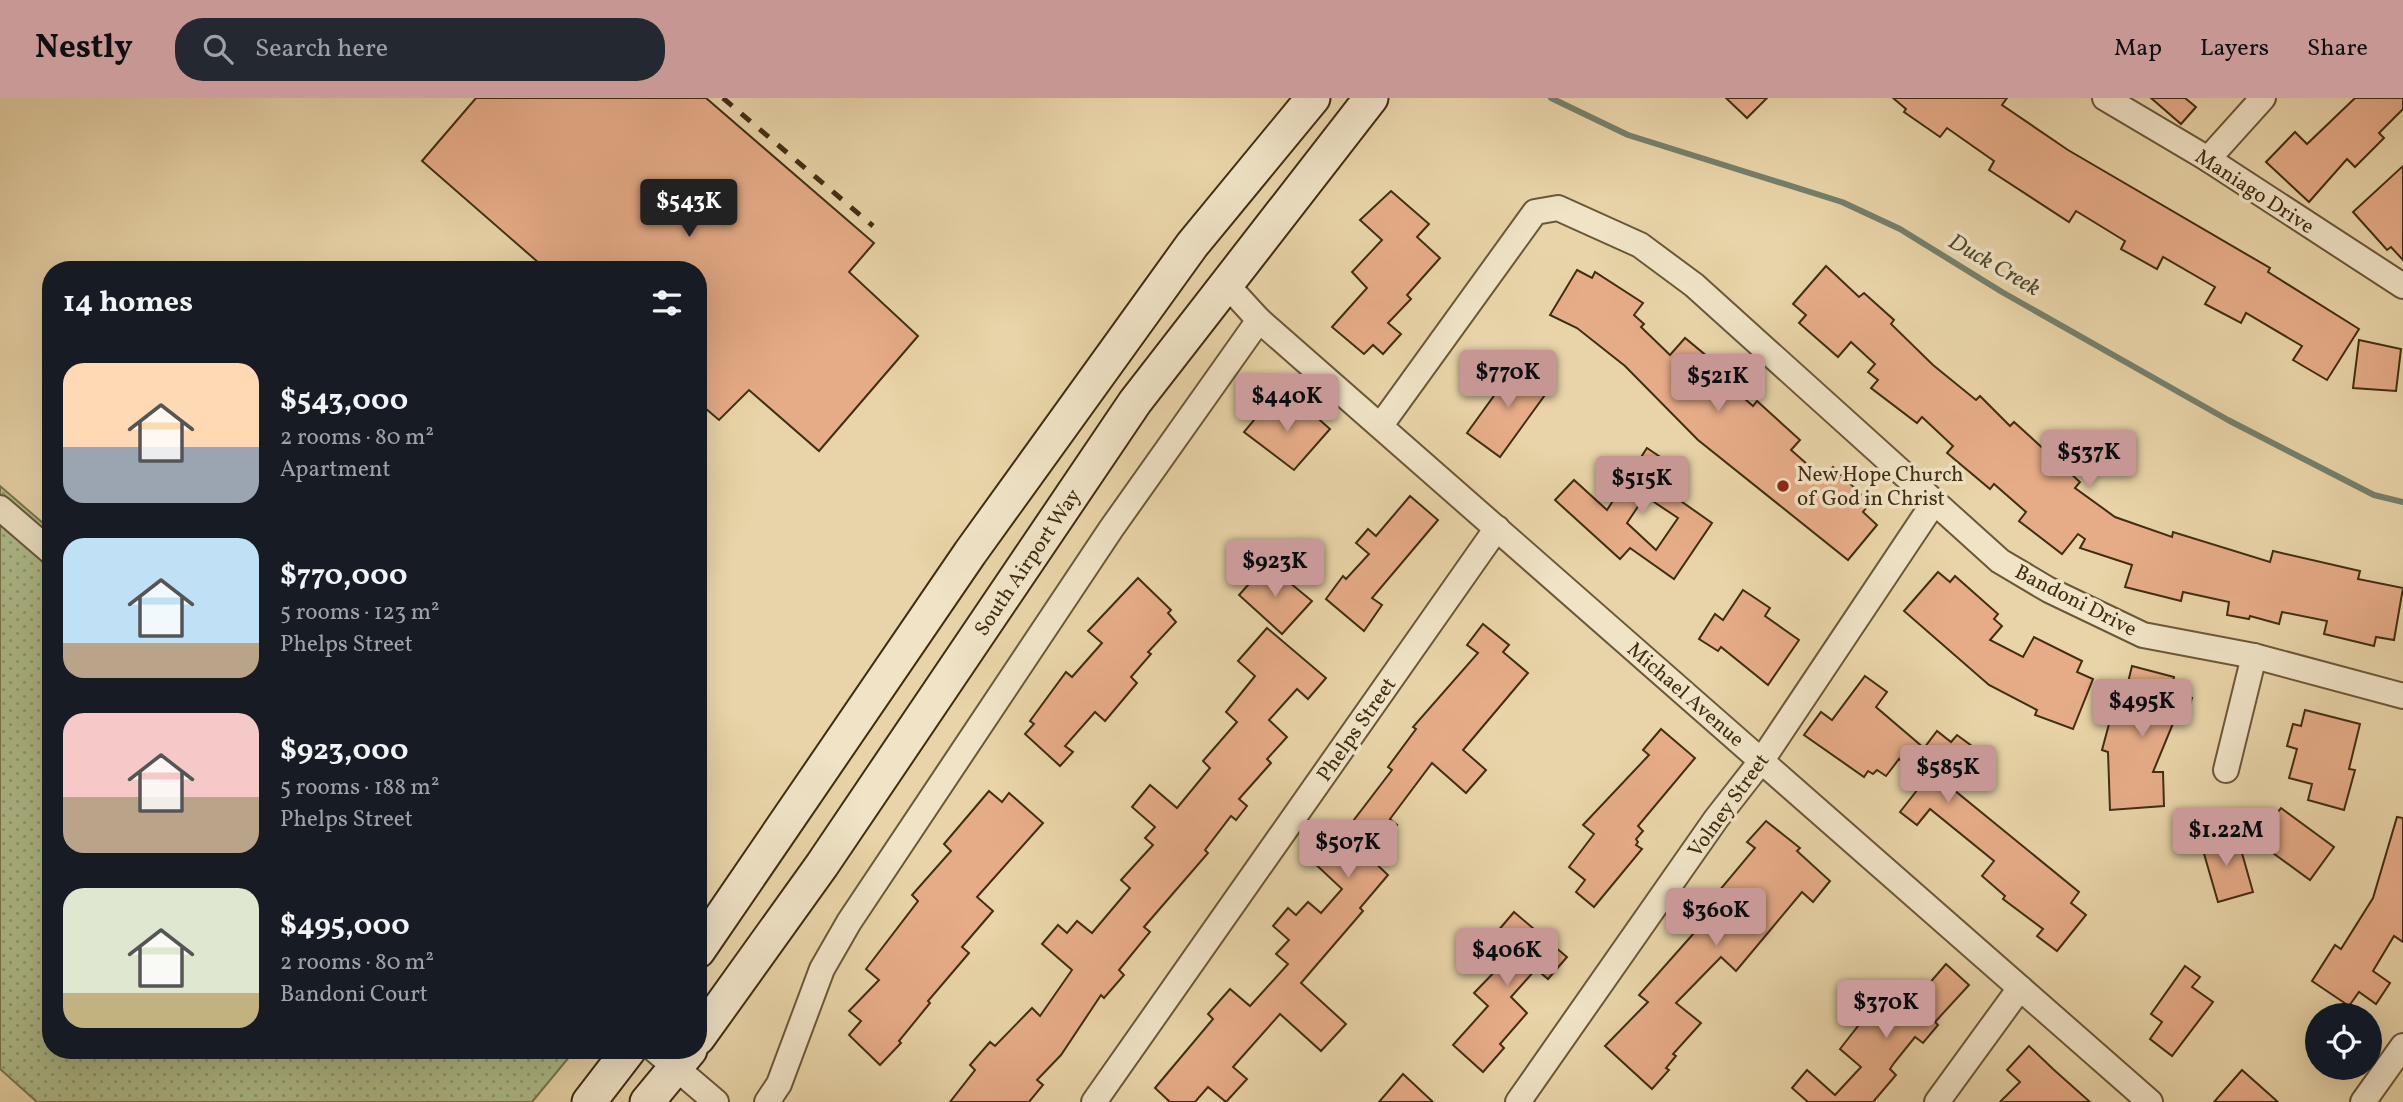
<!DOCTYPE html>
<meta charset="utf-8">
<style>
body{margin:0;font-family:Vollkorn,serif;background:#242831;color:#f1f3f6;height:100vh;display:flex;flex-direction:column;font-size:26px;white-space:nowrap}
*{box-sizing:border-box;margin:0}
p{font-size:23px;color:#9ea1a6}
.icon{flex:none;width:38px;height:38px;fill:none;stroke:currentColor;stroke-width:2;stroke-linecap:round;stroke-linejoin:round}
.map{position:relative;flex:1;overflow:hidden}
.drawer{position:absolute;left:42px;top:163px;width:665px;height:798px;display:flex;flex-direction:column;background:#171b24;border-radius:28px;box-shadow:0 7px 28px #0002}
.drawer>*{flex:none}
.controls{position:absolute;left:2305px;top:905px;display:grid;gap:14px}
.controls a{display:grid;place-items:center;width:77px;height:77px;border-radius:50%;background:#171b24;box-shadow:0 7px 28px #0002;font-size:35px}
.price{position:absolute;translate:-50% -60px;padding:0 16px;border-radius:7px;background:#c59692;color:#111;font-size:23px;line-height:46px;filter:drop-shadow(0 2px 4px #0008)}
.price::after{content:'';position:absolute;left:50%;top:42px;width:21px;height:16px;margin-left:-10px;background:inherit;clip-path:polygon(0 0,100% 0,50% 100%)}
.price.active{background:#222;color:#fff}
ul{padding:0;list-style:none}
li{display:flex;align-items:center;gap:21px;height:175px;padding:0 21px}
li span{display:grid;place-items:center;flex:none;width:196px;height:140px;border-radius:21px;color:#555}
li>.icon{margin-inline-start:auto}
span .icon{width:84px;height:84px;fill:#fffc;stroke-width:1}
li b{font-size:30px}
h2{display:flex;justify-content:space-between;align-items:center;height:84px;padding:0 21px;font-size:30px}
header{display:flex;align-items:center;gap:42px;box-sizing:border-box;height:98px;padding:0 35px;background:#c59692;color:#111}
header strong{font-size:33px}
nav{display:flex;gap:38px;margin-inline-start:auto;font-size:24px}
.search{width:490px;height:63px;background:#242831;display:flex;align-items:center;gap:18px;box-sizing:border-box;padding:0 24px;border-radius:28px;color:#9ea1a6;font-size:26px}
.map>svg:first-child{display:block}
.grass{fill:url(#grass-dots);stroke:#78764f;stroke-width:2}
.lines{fill:none;stroke-linecap:round;stroke-linejoin:round}
.stream{stroke:#75806b;stroke-width:6}
.building{fill:#e6ac88;stroke:#412d11;stroke-width:2;fill-rule:evenodd}
.minor-casing{stroke:#6b5737;stroke-width:28}
.secondary-casing{stroke:#412d11;stroke-width:37}
.minor{stroke:#f0e3c6;stroke-width:24}
.secondary{stroke:#f0e3c6;stroke-width:33}
.rail{stroke:#412d11;stroke-width:5;stroke-dasharray:12 12;stroke-linecap:butt}
.poi-dot{fill:#8f2418;stroke:#f0e3c6;stroke-width:2.5}
.labels{text-anchor:middle;stroke-width:7;stroke-linejoin:round;paint-order:stroke}
.street-label{font-size:21px;fill:#412d11;stroke:#f0e3c6}
.poi-label{font-size:21px;fill:#412d11;stroke:#f0e3c6;text-anchor:start}
.water-label{font-size:23px;font-style:italic;fill:#52492f;stroke:#f0e3c6}
</style>
<header>
<strong>Nestly</strong>
<div class="search"><svg class="icon" aria-label="search" viewBox="0 0 24 24"><circle cx="10" cy="10" r="6"/><path d="M15 15l6 6"/></svg>Search here</div>
<nav><a>Map</a><a>Layers</a><a>Share</a></nav>
</header>
<div class="map">
<svg width="2403" height="1004" viewBox="0 0 2403 1004">
<defs>
<pattern id="grass-dots" width="8" height="8" patternUnits="userSpaceOnUse" patternTransform="scale(1.75)"><rect width="8" height="8" fill="#afbe8d"/><path d="M2 2h.1M6 6h.1" fill="none" stroke="#909b72" stroke-width="1.8" stroke-linecap="round"/></pattern>
</defs>
<rect width="100%" height="100%" fill="#e8d4a8"/>
<filter id="stains"><feTurbulence type="fractalNoise" baseFrequency=".00286" numOctaves="4"/><feColorMatrix values="0 0 0 0 .2 0 0 0 0 .09 0 0 0 0 .02 0 0 0 .5 -.17"/></filter>
<radialGradient id="worn" r=".72"><stop offset=".6" stop-color="#630" stop-opacity="0"/><stop offset="1" stop-color="#630" stop-opacity=".3"/></radialGradient>
<path class="grass" d="M 0,388 L 51,432 L 51,952 L 575,952 L 532,1004 L 37,1004 L 0,971 Z"/>
<g class="lines">
<path class="stream" d="M 1551,0 L 1628,37 L 1842,104 L 1900,131 L 2002,194 L 2228,322 L 2374,397 L 2403,404"/>
</g>
<g class="building">
<path d="M 476,0 L 706,0 L 874,145 L 849,174 L 918,238 L 819,353 L 749,292 L 719,322 L 698,304 L 698,172 L 547,172 L 422,63 Z"/>
<path d="M 1726,0 L 1767,0 L 1747,20 Z"/>
<path d="M 1893,0 L 2007,0 L 2002,7 L 2068,52 L 2270,170 L 2268,174 L 2359,231 L 2327,282 L 2293,262 L 2302,248 L 2246,215 L 2241,225 L 2205,206 L 2215,189 L 2163,159 L 2157,171 L 2121,151 L 2125,143 L 2076,113 L 2069,124 L 1989,72 L 1994,63 L 1947,30 L 1940,39 L 1904,14 L 1906,11 Z"/>
<path d="M 2151,0 L 2185,0 L 2196,9 L 2181,26 Z"/>
<path d="M 2355,0 L 2403,0 L 2403,11 L 2379,35 L 2384,40 L 2355,69 L 2347,61 L 2309,104 L 2266,64 L 2295,34 L 2307,46 Z"/>
<path d="M 2403,68 L 2403,162 L 2391,149 L 2387,152 L 2353,114 Z"/>
<path d="M 1391,93 L 1429,126 L 1417,139 L 1440,160 L 1407,197 L 1411,201 L 1388,225 L 1401,236 L 1383,256 L 1373,247 L 1364,256 L 1332,229 L 1367,190 L 1352,174 L 1382,142 L 1360,122 Z"/>
<path d="M 1826,168 L 1859,199 L 1864,195 L 1894,222 L 1891,226 L 1933,267 L 1976,302 L 1980,298 L 2010,328 L 2014,324 L 2080,384 L 2075,390 L 2115,419 L 2172,439 L 2173,434 L 2270,464 L 2273,453 L 2360,473 L 2358,481 L 2403,490 L 2394,542 L 2376,539 L 2374,548 L 2324,536 L 2327,523 L 2282,514 L 2279,526 L 2250,518 L 2249,521 L 2227,517 L 2229,504 L 2183,494 L 2181,503 L 2125,489 L 2132,467 L 2080,450 L 2085,441 L 2078,436 L 2062,456 L 2019,423 L 2026,414 L 1994,386 L 1990,391 L 1947,355 L 1953,348 L 1922,319 L 1917,325 L 1871,290 L 1878,282 L 1868,274 L 1875,266 L 1851,244 L 1838,259 L 1799,225 L 1806,217 L 1793,206 Z"/>
<path d="M 1577,172 L 1592,180 L 1595,174 L 1643,205 L 1634,217 L 1644,226 L 1641,229 L 1670,257 L 1685,240 L 1726,274 L 1721,280 L 1753,308 L 1757,303 L 1800,342 L 1791,352 L 1823,380 L 1833,369 L 1870,405 L 1863,414 L 1877,427 L 1848,462 L 1698,342 L 1625,268 L 1577,230 L 1550,217 Z"/>
<path d="M 2359,242 L 2401,251 L 2396,293 L 2353,290 Z"/>
<path d="M 1517,266 L 1550,290 L 1500,359 L 1467,335 Z"/>
<path d="M 1268,305 L 1289,323 L 1304,308 L 1330,331 L 1294,372 L 1244,334 Z"/>
<path d="M 1647,350 L 1681,373 L 1668,394 L 1712,425 L 1674,481 L 1630,450 L 1620,461 L 1555,402 L 1574,382 L 1607,412 ZM 1645,398 L 1678,420 L 1656,452 L 1627,425 Z"/>
<path d="M 1410,398 L 1438,422 L 1372,500 L 1382,507 L 1364,533 L 1326,501 L 1343,478 L 1346,481 L 1369,456 L 1356,445 L 1368,431 L 1376,438 Z"/>
<path d="M 1267,466 L 1312,503 L 1282,536 L 1239,497 Z"/>
<path d="M 1938,474 L 1950,484 L 1955,478 L 1998,516 L 1994,521 L 2002,528 L 1990,542 L 2023,559 L 2034,539 L 2082,563 L 2077,574 L 2093,581 L 2073,631 L 2035,617 L 2037,612 L 1989,587 L 1904,513 Z"/>
<path d="M 1138,480 L 1171,512 L 1168,515 L 1176,524 L 1148,554 L 1151,556 L 1131,579 L 1137,585 L 1105,623 L 1095,614 L 1065,648 L 1073,654 L 1060,668 L 1025,636 L 1034,626 L 1030,623 L 1066,574 L 1072,579 L 1102,545 L 1088,533 Z"/>
<path d="M 1743,492 L 1770,510 L 1765,518 L 1799,542 L 1768,587 L 1721,549 L 1718,553 L 1699,541 L 1715,516 L 1723,522 Z"/>
<path d="M 1483,526 L 1509,547 L 1503,554 L 1528,575 L 1463,652 L 1486,672 L 1466,695 L 1432,665 L 1390,721 L 1397,727 L 1371,761 L 1388,777 L 1360,810 L 1363,813 L 1301,885 L 1346,926 L 1321,953 L 1280,916 L 1233,969 L 1247,981 L 1226,1004 L 1208,989 L 1195,1004 L 1170,1004 L 1155,990 L 1213,921 L 1208,916 L 1230,891 L 1250,908 L 1288,866 L 1276,856 L 1289,842 L 1273,828 L 1288,810 L 1296,817 L 1308,804 L 1321,815 L 1342,791 L 1311,762 L 1332,739 L 1337,744 L 1392,672 L 1388,669 L 1416,631 L 1413,629 L 1478,555 L 1467,547 Z"/>
<path d="M 1267,530 L 1326,580 L 1308,601 L 1297,591 L 1269,622 L 1287,639 L 1267,661 L 1271,665 L 1239,701 L 1247,708 L 1236,722 L 1231,718 L 1205,752 L 1208,755 L 1144,829 L 1150,834 L 1119,872 L 1124,877 L 1104,900 L 1101,897 L 1061,957 L 1037,982 L 1043,987 L 1029,1004 L 950,1004 L 975,972 L 970,967 L 990,944 L 995,948 L 1032,910 L 1040,918 L 1072,872 L 1042,846 L 1058,827 L 1067,835 L 1077,823 L 1092,835 L 1130,790 L 1121,782 L 1153,747 L 1145,740 L 1155,729 L 1132,709 L 1150,687 L 1177,710 L 1210,670 L 1203,663 L 1237,624 L 1226,614 L 1255,578 L 1238,563 Z"/>
<path d="M 2132,568 L 2174,579 L 2171,594 L 2192,600 L 2184,625 L 2174,623 L 2153,674 L 2163,674 L 2164,708 L 2110,712 L 2108,654 L 2102,652 L 2112,615 L 2120,617 Z"/>
<path d="M 1865,578 L 1887,594 L 1876,609 L 1924,650 L 1937,633 L 1951,644 L 1957,637 L 1976,651 L 1948,687 L 2079,794 L 2071,805 L 2086,817 L 2057,853 L 2037,838 L 2043,831 L 2003,801 L 2005,798 L 1982,778 L 1994,763 L 1930,711 L 1917,727 L 1900,714 L 1925,682 L 1899,661 L 1886,678 L 1877,672 L 1873,676 L 1868,673 L 1864,679 L 1804,637 L 1821,614 L 1832,622 Z"/>
<path d="M 2305,612 L 2360,626 L 2349,671 L 2355,672 L 2344,712 L 2308,702 L 2312,686 L 2289,680 L 2297,651 L 2287,648 L 2293,626 L 2301,628 Z"/>
<path d="M 1661,631 L 1695,660 L 1638,728 L 1643,733 L 1636,741 L 1638,744 L 1636,747 L 1642,751 L 1594,809 L 1576,794 L 1585,782 L 1569,769 L 1594,736 L 1583,727 L 1649,657 L 1643,652 Z"/>
<path d="M 989,693 L 1002,704 L 1009,695 L 1043,725 L 977,799 L 993,813 L 962,849 L 969,855 L 928,903 L 930,905 L 899,943 L 901,945 L 880,967 L 849,937 L 861,923 L 849,913 L 879,882 L 866,871 L 918,803 L 912,797 L 951,753 L 944,746 Z"/>
<path d="M 2281,710 L 2334,749 L 2310,782 L 2255,742 Z"/>
<path d="M 2397,719 L 2403,720 L 2403,844 L 2394,838 L 2373,873 L 2390,885 L 2376,906 L 2359,894 L 2349,908 L 2312,883 L 2335,847 L 2341,851 L 2373,800 Z"/>
<path d="M 1766,723 L 1800,750 L 1797,753 L 1830,783 L 1813,804 L 1802,794 L 1736,873 L 1721,859 L 1676,905 L 1701,925 L 1673,956 L 1676,958 L 1666,970 L 1669,972 L 1652,991 L 1605,948 L 1648,904 L 1639,897 L 1694,835 L 1688,830 L 1755,750 L 1747,744 Z"/>
<path d="M 2221,736 L 2224,745 L 2238,741 L 2253,794 L 2218,804 L 2200,742 Z"/>
<path d="M 1514,814 L 1567,859 L 1548,881 L 1536,871 L 1511,899 L 1527,915 L 1500,946 L 1504,950 L 1483,974 L 1453,947 L 1488,908 L 1474,895 L 1505,863 L 1486,847 Z"/>
<path d="M 1946,866 L 1969,887 L 1935,924 L 1938,927 L 1923,945 L 1915,939 L 1894,965 L 1890,971 L 1896,977 L 1873,1004 L 1808,1004 L 1792,990 L 1807,972 L 1835,997 L 1861,969 L 1840,951 L 1887,891 L 1909,909 Z"/>
<path d="M 2185,868 L 2200,879 L 2192,889 L 2213,904 L 2172,958 L 2150,941 L 2162,924 L 2151,916 Z"/>
<path d="M 2029,948 L 2053,971 L 2090,1004 L 2000,1004 L 2020,984 L 2007,972 Z"/>
<path d="M 2242,972 L 2278,1004 L 2214,1004 Z"/>
<path d="M 1403,976 L 1433,1004 L 1379,1004 Z"/>
</g>
<g class="lines">
<defs>
<g id="minor">
<path d="M 2105,0 L 2208,61 L 2403,188"/>
<path d="M 2208,61 L 2263,0"/>
<path d="M 1226,186 L 1259,222 L 2150,1004"/>
<path d="M 1381,327 L 1535,114 L 1558,110 L 1640,147 L 1694,187 L 2000,463 L 2049,492 L 2143,537 L 2254,558 L 2403,598"/>
<path d="M 0,410 L 51,454"/>
<path d="M 2226,672 L 2254,558"/>
<path d="M 655,952 L 716,1004"/>
<path d="M 767,1004 L 779,986 L 822,871 L 849,824 L 1111,431 L 1259,222"/>
<path d="M 1094,1004 L 1497,430"/>
<path d="M 1518,1004 L 1716,721 L 1762,662 L 1933,406"/>
<path d="M 1937,1004 L 2020,890"/>
<path d="M 2363,1004 L 2403,948"/>
</g>
<g id="secondary">
<path d="M 698,853 L 970,455 L 1192,147 L 1313,0"/>
<path d="M 698,940 L 822,767 L 1135,304 L 1371,0"/>
<path d="M 589,1004 L 629,952"/>
<path d="M 647,1004 L 690,952"/>
</g>
</defs>
<use href="#minor" class="minor-casing"/>
<use href="#secondary" class="secondary-casing"/>
<use href="#minor" class="minor"/>
<use href="#secondary" class="secondary"/>
<path class="rail" d="M 723,0 L 873,128"/>
</g>
<circle class="poi-dot" cx="1783" cy="388" r="7"/>
<g class="labels">
<g class="street-label">
<text transform="translate(2255 93) rotate(33)" y="7">Maniago Drive</text>
<text transform="translate(1027 464) rotate(-56)" y="7">South Airport Way</text>
<text transform="translate(2076 502) rotate(27)" y="7">Bandoni Drive</text>
<text transform="translate(1686 596) rotate(41)" y="7">Michael Avenue</text>
<text transform="translate(1356 631) rotate(-55)" y="7">Phelps Street</text>
<text transform="translate(1728 707) rotate(-54)" y="7">Volney Street</text>
</g>
<g class="poi-label">
<text x="1797" y="383">New Hope Church<tspan x="1797" dy="24">of God in Christ</tspan></text>
</g>
<g class="water-label">
<text transform="translate(1995 166) rotate(30)" y="8">Duck Creek</text>
</g>
</g>
<rect width="100%" height="100%" filter="url(#stains)"/>
<rect width="100%" height="100%" fill="url(#worn)"/>
</svg>
<div class="controls">
<a><svg class="icon" aria-label="locate" viewBox="0 0 24 24"><circle cx="12" cy="12" r="6"/><path d="M12 2v4M12 18v4M2 12h4M18 12h4"/></svg></a>
</div>
<b class="price active" style="left:689px;top:141px">$543K</b>
<b class="price" style="left:1508px;top:312px">$770K</b>
<b class="price" style="left:1718px;top:316px">$521K</b>
<b class="price" style="left:1287px;top:336px">$440K</b>
<b class="price" style="left:2089px;top:392px">$537K</b>
<b class="price" style="left:1642px;top:418px">$515K</b>
<b class="price" style="left:1275px;top:501px">$923K</b>
<b class="price" style="left:2142px;top:641px">$495K</b>
<b class="price" style="left:1948px;top:707px">$585K</b>
<b class="price" style="left:2226px;top:770px">$1.22M</b>
<b class="price" style="left:1348px;top:782px">$507K</b>
<b class="price" style="left:1716px;top:850px">$360K</b>
<b class="price" style="left:1507px;top:890px">$406K</b>
<b class="price" style="left:1886px;top:942px">$370K</b>
<section class="drawer">
<h2>14 homes<svg class="icon" aria-label="filters" viewBox="0 0 24 24"><path d="M4 7h16M4 17h16"/><circle cx="9" cy="7" r="2"/><circle cx="15" cy="17" r="2"/></svg></h2>
<ul>
<li><span style="background:linear-gradient(#ffd9b3 60%,#9aa5b1 0)"><svg class="icon" aria-label="home" viewBox="0 0 24 24"><path d="M3 11l9-7 9 7M6 9v11h12V9"/></svg></span><div><b>$543,000</b><p>2 rooms · 80 m²</p><p>Apartment</p></div></li>
<li><span style="background:linear-gradient(#bfe0f5 75%,#b9a48a 0)"><svg class="icon" aria-label="home" viewBox="0 0 24 24"><path d="M3 11l9-7 9 7M6 9v11h12V9"/></svg></span><div><b>$770,000</b><p>5 rooms · 123 m²</p><p>Phelps Street</p></div></li>
<li><span style="background:linear-gradient(#f6c9c9 60%,#b9a48a 0)"><svg class="icon" aria-label="home" viewBox="0 0 24 24"><path d="M3 11l9-7 9 7M6 9v11h12V9"/></svg></span><div><b>$923,000</b><p>5 rooms · 188 m²</p><p>Phelps Street</p></div></li>
<li><span style="background:linear-gradient(#dfe7d0 75%,#c2b280 0)"><svg class="icon" aria-label="home" viewBox="0 0 24 24"><path d="M3 11l9-7 9 7M6 9v11h12V9"/></svg></span><div><b>$495,000</b><p>2 rooms · 80 m²</p><p>Bandoni Court</p></div></li>
</ul>
</section>
</div>
